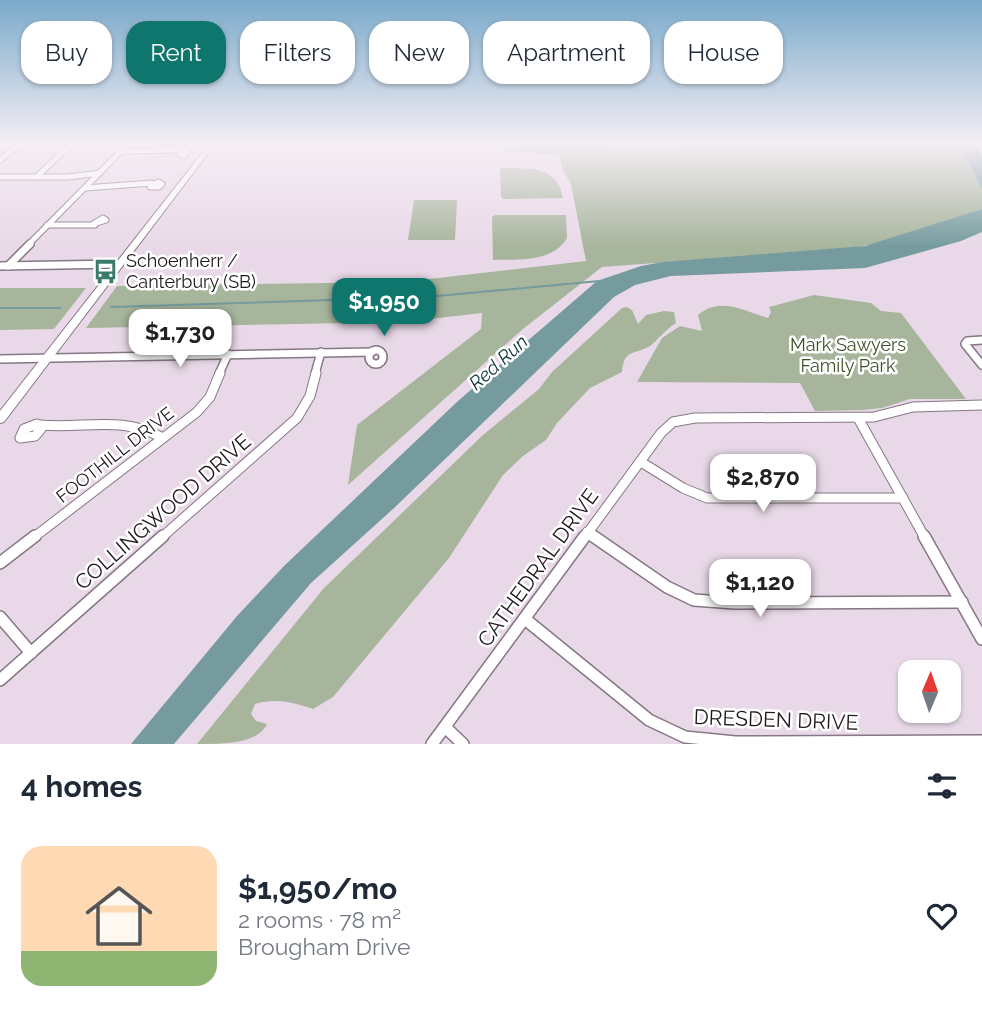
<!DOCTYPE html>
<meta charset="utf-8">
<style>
body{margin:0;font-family:Raleway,sans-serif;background:#f2f2f3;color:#1f2937;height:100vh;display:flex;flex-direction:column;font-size:26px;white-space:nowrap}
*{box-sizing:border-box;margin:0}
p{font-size:23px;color:#747a83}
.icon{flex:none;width:38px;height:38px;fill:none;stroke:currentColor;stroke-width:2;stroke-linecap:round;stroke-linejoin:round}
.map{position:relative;height:744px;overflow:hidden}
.drawer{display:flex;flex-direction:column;background:#fff;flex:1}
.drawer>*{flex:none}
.top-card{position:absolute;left:21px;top:21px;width:942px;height:63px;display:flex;gap:14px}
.needle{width:46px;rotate:2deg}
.fabs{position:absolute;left:898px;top:660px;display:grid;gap:14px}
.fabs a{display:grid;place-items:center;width:63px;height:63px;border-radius:14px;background:#fff;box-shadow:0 2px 5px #0004;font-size:35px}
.price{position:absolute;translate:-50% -60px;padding:0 16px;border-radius:14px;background:#fff;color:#222;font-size:23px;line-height:46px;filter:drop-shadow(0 2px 4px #0008)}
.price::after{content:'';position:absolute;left:50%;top:42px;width:21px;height:16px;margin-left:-10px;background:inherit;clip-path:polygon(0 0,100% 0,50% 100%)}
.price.current{background:#0f766e;color:#fff}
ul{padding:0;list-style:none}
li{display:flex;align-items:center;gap:21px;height:175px;padding:0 21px}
li span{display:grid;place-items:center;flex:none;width:196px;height:140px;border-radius:21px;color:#555}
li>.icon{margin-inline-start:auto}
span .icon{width:84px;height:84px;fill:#fffc;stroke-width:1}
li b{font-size:30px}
h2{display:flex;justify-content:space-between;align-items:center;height:84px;padding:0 21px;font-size:30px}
.chip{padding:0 24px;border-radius:21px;background:#fff;box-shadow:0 2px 5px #0004;font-size:24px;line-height:63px}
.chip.current{background:#0f766e;color:#fff}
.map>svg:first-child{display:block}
.green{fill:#a7b59d}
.water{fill:#759b9e}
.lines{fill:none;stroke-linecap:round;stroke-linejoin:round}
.stream{stroke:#759b9e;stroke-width:2}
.minor-far3-casing{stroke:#857784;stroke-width:7}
.minor-far2-casing{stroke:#857784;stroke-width:10}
.minor-far1-casing{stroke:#857784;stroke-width:11}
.minor-casing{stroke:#857784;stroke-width:14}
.major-casing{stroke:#857784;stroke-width:2}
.minor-far3{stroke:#fff;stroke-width:5}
.minor-far2{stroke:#fff;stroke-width:7}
.minor-far1{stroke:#fff;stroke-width:9}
.minor{stroke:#fff;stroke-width:11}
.major{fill:#fff;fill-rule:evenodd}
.labels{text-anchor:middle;stroke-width:5;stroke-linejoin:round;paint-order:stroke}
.poi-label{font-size:18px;fill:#1f191e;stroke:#fff;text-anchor:start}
.park-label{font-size:18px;fill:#3b5126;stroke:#fff}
.street-label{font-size:18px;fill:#1f191e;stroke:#fff}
.water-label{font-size:19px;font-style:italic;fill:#0e3538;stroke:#fff}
.near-street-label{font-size:21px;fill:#1f191e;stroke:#fff}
</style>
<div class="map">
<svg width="982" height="744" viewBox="0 0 982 744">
<rect width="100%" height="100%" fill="#e9d9e8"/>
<g class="green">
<path d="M 504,143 L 959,143 L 982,189 L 982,209 L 883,242 L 846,249 L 602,267 L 523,329 L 348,485 L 357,425 L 481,329 L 482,313 L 403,322 L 86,328 L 117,286 L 403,282 L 586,261 L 571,184 L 563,170 L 559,155 L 504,151 Z"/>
<path d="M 500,168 C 527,168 558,165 563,198 L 504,199 L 501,197 Z"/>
<path d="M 414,200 L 457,200 L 455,240 L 408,240 Z"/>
<path d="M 495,215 L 566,215 L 567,238 C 552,263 518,259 493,260 L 492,217 Z"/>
<path d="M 86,288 L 54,329 L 0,330 L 0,288 Z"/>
<path d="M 814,295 L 871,303 L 881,311 L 901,313 L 966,399 L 910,399 L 882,408 L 862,410 L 815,411 L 800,383 L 637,382 L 662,338 L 680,326 L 702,331 L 698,315 C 720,296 744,311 768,318 L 771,312 L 769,307 Z"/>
<path d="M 627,307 L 632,310 L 638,324 L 646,315 L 664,311 L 674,312 L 676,323 C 665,330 657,341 650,346 C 634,355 624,349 622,372 L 590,388 L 557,423 L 546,440 L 523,456 L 503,475 L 449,558 L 333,697 L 313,709 C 292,702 276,698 255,704 L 251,714 L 256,721 L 267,724 C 258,744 223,744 197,744 L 324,588 L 483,435 L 539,389 L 552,372 L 622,308 Z"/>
</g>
<g class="water">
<path d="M 959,143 L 977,143 L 982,156 L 982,189 Z"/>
<path d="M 982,209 L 982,232 L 961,241 L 865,268 L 671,276 L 635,285 L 614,297 L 393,509 L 311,583 L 174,744 L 131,744 L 237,616 L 284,566 L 458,401 L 597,281 L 641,266 L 663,262 L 865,246 Z"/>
</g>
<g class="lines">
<g class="stream">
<path d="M 111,307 L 426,297 L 599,281"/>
<path d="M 0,308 L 60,308"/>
</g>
<defs>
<g id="minor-far3">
<path d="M 611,143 L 677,143"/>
<circle cx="183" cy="152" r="3.5"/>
<path d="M 121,151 L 181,150"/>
<path d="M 0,160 L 21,143"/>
<path d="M 0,177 L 68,177 L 100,173"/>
<path d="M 36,177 L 73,143"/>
<path d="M 158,182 L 162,184 L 159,187 L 150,187 Z"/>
<path d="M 85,188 L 152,183"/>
<path d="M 103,218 L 106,220 L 93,224 Z"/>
<path d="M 47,225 L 95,225"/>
<path d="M 28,245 L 129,143"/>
</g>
<g id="minor-far2">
<path d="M 0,266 L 119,264"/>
<path d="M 8,266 L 30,244"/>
<path d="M 982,340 L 967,341 L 965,344 L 982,365"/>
<circle cx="376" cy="357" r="7"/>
<path d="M 0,359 L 372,352"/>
<path d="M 219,374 L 228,354"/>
<path d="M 315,374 L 321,352"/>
</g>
<g id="minor-far1">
<path d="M 858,418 L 925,538"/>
<path d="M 37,424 L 41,429 L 35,436 L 20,438 L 24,429 Z"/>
<path d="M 40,425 C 85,429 121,415 163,438"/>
<path d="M 641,462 L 683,488 L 707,498 L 903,498"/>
<path d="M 587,532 L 595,538"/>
<path d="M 33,538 L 197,412 L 210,397 L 220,373"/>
<path d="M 161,538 L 297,418 L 310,396 L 316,373"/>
<path d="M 584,538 L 661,433 L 673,422 L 695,418 L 874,417 L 913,407 L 982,405"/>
</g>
<g id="minor">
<path d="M 593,536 L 667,587 L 694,600 L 735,603 L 962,602"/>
<path d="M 924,536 L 982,639"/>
<path d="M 0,563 L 35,536"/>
<path d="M 0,617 L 31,653"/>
<path d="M 525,619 L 649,720 L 685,737 L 735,742 L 982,741"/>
<path d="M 0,680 L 163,536"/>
<path d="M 445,727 L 463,744"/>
<path d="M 432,744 L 585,536"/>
</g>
<path id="major" d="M 210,143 L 216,143 L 4,422 L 0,423 L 0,411 Z"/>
</defs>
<use href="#minor-far3" class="minor-far3-casing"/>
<use href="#minor-far2" class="minor-far2-casing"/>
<use href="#minor-far1" class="minor-far1-casing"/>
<use href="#minor" class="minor-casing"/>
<use href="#major" class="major-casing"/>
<use href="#minor-far3" class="minor-far3"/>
<use href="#minor-far2" class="minor-far2"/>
<use href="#minor-far1" class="minor-far1"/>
<use href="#minor" class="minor"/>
<use href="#major" class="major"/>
</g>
<linearGradient id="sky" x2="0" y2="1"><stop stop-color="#7aaaca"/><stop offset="0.58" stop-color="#f5eef5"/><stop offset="1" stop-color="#f5eef5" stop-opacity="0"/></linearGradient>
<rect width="982" height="247" fill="url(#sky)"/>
<defs>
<symbol id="bus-bare" viewBox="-9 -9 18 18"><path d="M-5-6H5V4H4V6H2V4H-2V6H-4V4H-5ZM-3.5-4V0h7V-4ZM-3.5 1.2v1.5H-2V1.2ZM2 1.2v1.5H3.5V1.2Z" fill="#3a7a69" stroke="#fff" stroke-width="2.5" paint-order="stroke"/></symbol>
</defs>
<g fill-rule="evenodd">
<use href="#bus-bare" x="88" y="254" width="35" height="35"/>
</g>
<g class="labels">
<g class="poi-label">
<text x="126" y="267">Schoenherr /<tspan x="126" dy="21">Canterbury (SB)</tspan></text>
</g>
<g class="park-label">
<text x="848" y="351">Mark Sawyers<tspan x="848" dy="21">Family Park</tspan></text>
</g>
<g class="street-label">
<text transform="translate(115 455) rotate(-38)" y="6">FOOTHILL DRIVE</text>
</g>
<g class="water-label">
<text transform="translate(498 362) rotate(-42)" y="7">Red Run</text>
</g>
<g class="near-street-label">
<text transform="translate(163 512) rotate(-41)" y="7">COLLINGWOOD DRIVE</text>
<text transform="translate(538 568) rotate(-54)" y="7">CATHEDRAL DRIVE</text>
<text transform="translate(776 720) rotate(2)" y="7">DRESDEN DRIVE</text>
</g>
</g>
</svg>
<div class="fabs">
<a><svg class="needle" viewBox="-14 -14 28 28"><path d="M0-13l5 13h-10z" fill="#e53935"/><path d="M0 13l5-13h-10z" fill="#747a83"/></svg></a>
</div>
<b class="price current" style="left:384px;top:338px">$1,950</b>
<b class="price" style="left:180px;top:369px">$1,730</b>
<b class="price" style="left:763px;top:514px">$2,870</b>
<b class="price" style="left:760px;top:619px">$1,120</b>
<div class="top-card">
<a class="chip">Buy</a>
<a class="chip current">Rent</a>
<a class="chip">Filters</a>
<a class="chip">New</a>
<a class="chip">Apartment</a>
<a class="chip">House</a>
</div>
</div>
<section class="drawer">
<h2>4 homes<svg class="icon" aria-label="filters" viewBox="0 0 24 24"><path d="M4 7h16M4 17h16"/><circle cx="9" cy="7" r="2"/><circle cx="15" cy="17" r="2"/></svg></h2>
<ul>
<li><span style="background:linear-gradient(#ffd9b3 75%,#8fb573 0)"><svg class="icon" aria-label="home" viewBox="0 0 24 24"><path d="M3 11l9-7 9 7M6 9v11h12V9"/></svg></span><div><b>$1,950/mo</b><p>2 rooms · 78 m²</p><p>Brougham Drive</p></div><svg class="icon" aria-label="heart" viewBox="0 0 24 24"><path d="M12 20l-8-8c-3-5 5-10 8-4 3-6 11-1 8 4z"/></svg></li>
</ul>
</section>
